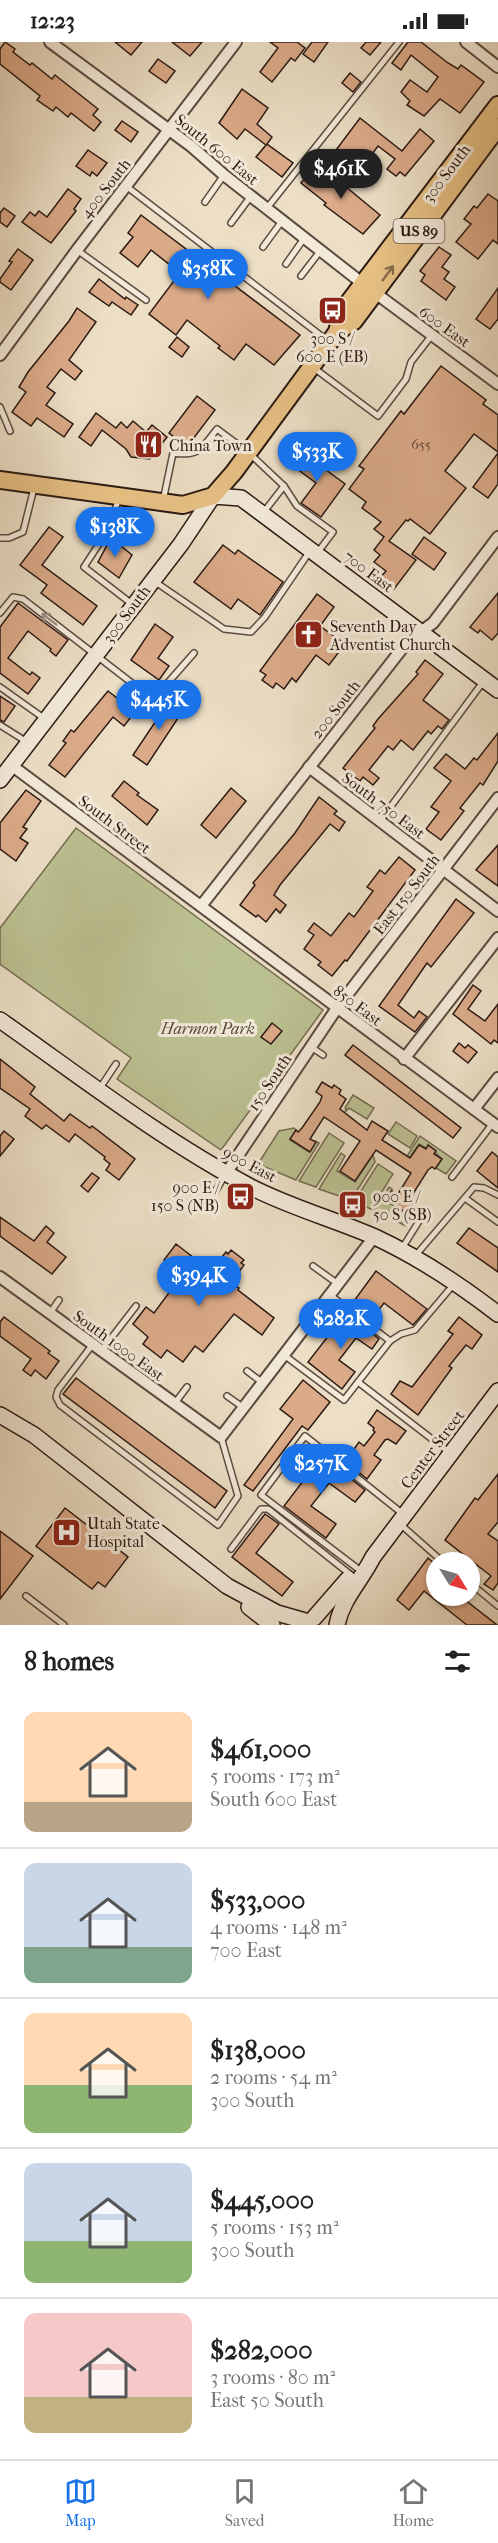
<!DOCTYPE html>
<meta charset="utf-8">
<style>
body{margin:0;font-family:"IM FELL French Canon",serif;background:#f2f2f2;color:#222;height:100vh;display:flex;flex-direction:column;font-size:22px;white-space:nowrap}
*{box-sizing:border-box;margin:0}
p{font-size:20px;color:#767676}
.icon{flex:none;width:33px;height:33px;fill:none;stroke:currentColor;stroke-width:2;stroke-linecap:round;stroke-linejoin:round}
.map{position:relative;height:1583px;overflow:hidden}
.details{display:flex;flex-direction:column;background:#fff;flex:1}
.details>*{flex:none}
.needle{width:39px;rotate:127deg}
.controls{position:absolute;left:426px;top:1510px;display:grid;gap:12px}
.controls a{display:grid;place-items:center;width:54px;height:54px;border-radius:50%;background:#fff;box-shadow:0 2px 4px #0004;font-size:30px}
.price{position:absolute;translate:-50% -51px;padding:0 14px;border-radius:21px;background:#1a73e8;color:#fff;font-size:20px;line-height:39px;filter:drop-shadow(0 2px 3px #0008)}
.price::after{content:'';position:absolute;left:50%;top:36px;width:18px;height:14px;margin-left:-9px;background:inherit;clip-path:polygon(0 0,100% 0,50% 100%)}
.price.selected{background:#222;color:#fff}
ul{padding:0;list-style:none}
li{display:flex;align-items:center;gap:18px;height:150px;padding:0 24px}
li+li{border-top:2px solid #e0e0e0}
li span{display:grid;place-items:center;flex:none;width:168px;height:120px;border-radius:12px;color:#555}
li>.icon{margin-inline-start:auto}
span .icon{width:72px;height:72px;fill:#fffc;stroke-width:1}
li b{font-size:26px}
h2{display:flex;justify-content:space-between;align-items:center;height:72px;padding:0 24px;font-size:26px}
.status{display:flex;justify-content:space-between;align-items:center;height:42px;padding:0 30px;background:#fff;direction:ltr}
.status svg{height:16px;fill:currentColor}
.dock{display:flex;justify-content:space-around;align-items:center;height:84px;border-top:2px solid #e0e0e0;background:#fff;font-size:16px;color:#767676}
.dock a{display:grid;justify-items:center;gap:3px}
.dock .selected{color:#1a73e8}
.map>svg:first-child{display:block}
.green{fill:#bcc192;stroke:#746d52;stroke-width:1.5}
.building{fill:#dbaa89;stroke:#2b1913;stroke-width:1.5}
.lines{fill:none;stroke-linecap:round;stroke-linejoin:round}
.lane-casing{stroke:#5b4a40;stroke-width:8}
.street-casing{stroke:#5b4a40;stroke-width:14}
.secondary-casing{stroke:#2b1913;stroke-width:18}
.primary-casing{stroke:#2b1913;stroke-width:20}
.lane{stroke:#f3eada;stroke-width:5}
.street{stroke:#f3eada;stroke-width:10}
.secondary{stroke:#f3eada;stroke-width:15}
.primary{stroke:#e6c083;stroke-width:16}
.oneway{stroke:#886c4b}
.oneway2{stroke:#998c80}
.labels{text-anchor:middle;stroke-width:6;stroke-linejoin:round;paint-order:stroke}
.number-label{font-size:14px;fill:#573d30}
.shield{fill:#f3eada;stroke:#67584f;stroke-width:1.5}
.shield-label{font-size:15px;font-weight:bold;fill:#2b1913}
.street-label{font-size:16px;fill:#2b1913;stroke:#f3eada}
.poi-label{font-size:16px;fill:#2b1913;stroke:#f3eada;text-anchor:start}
.park-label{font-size:16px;font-style:italic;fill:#564b39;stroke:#f3eada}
</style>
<div class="status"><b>12:23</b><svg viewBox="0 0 49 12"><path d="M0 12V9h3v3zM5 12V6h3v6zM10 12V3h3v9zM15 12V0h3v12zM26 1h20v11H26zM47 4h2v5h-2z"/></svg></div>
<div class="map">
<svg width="498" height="1583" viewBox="0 0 498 1583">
<rect width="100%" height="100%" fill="#ecdfc6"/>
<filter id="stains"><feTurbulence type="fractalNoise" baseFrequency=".00333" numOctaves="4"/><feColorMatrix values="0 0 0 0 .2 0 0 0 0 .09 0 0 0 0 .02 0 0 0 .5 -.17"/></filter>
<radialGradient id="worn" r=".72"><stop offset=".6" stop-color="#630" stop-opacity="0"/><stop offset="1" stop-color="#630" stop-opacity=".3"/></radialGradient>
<g class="green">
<path d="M 76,786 L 323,968 L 221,1108 L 117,1037 L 131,1016 L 0,922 L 0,886 Z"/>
<path d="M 353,1053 L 374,1066 L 367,1077 L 349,1066 L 345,1070 L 346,1067 L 345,1066 Z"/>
<path d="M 396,1080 L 417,1094 L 410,1106 L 388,1092 Z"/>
<path d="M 294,1086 L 296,1088 L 290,1098 L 309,1110 L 315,1099 L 319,1101 L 296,1138 L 258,1122 L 279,1089 Z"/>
<path d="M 329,1091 L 344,1101 L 316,1145 L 299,1139 Z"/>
<path d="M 420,1094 L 456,1119 L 446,1132 L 436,1126 L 442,1117 L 429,1104 L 426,1106 L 419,1102 L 410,1115 L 407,1114 Z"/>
<path d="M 341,1111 L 345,1114 L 337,1129 L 355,1140 L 373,1113 L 375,1120 L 351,1158 L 319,1147 Z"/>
<path d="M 378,1122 L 393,1132 L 371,1167 L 354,1160 Z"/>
<path d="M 389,1145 L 392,1147 L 386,1159 L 406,1171 L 413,1162 L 416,1170 L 406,1184 L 374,1168 Z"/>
</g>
<g class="building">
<path d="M 5,0 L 15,7 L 13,10 L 30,23 L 32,21 L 52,37 L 55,33 L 98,67 L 93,73 L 101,80 L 94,89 L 71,71 L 68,75 L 56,65 L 53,69 L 37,58 L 40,54 L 0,22 L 0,7 Z"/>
<path d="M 115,0 L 142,0 L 131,13 Z"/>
<path d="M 172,0 L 202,0 L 190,14 Z"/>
<path d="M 270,0 L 297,0 L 305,6 L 295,19 L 291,16 L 272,40 L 260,30 L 278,6 Z"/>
<path d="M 312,0 L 328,0 L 314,20 L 303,12 Z"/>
<path d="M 366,0 L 381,0 L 370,13 L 361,6 Z"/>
<path d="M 408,0 L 421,0 L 448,21 L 458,27 L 461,23 L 484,40 L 460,71 L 440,57 L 424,74 L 407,63 L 410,59 L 401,50 L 410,38 L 427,50 L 438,35 L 411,13 L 401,28 L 392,21 Z"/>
<path d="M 158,17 L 175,29 L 166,41 L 149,29 Z"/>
<path d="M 350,31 L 361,40 L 353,50 L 342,41 Z"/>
<path d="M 242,47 L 268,66 L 257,82 L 272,95 L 267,102 L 293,121 L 282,135 L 256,115 L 266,103 L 245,87 L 237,97 L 219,81 Z"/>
<path d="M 360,76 L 402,109 L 420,87 L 434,99 L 405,134 L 400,130 L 396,134 L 387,127 L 395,117 L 378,104 L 359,130 L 333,112 Z"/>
<path d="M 122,79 L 138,90 L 131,100 L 115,88 Z"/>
<path d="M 88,108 L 107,121 L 97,134 L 92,130 L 90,134 L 76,124 Z"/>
<path d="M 322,125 L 380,173 L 363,192 L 324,163 L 326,161 L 301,141 L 310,130 L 315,135 Z"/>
<path d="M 68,147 L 81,157 L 74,167 L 76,169 L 51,201 L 22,180 L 30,170 L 35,174 L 39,169 L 47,175 Z"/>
<path d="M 488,152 L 498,159 L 498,202 L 493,198 L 478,217 L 456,200 L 471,182 L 464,177 L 474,164 L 477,166 Z"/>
<path d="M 4,166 L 15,174 L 7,185 L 0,180 L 0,171 Z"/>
<path d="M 141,173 L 300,293 L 274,323 L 246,302 L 234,318 L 218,306 L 220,304 L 187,278 L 176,293 L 149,272 L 180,231 L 151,208 L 138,225 L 120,211 L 133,195 L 128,191 Z"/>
<path d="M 439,205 L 451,213 L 442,225 L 449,230 L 444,237 L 455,245 L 446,258 L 421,239 L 425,233 L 420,229 Z"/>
<path d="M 18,207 L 33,218 L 11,248 L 0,240 L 0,237 L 12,220 L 9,219 Z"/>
<path d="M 99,237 L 125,257 L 126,255 L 138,263 L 131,273 L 112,260 L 109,264 L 89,250 Z"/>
<path d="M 498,246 L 498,277 L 490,287 L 476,277 Z"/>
<path d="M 77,266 L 96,280 L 69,318 L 82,329 L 75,338 L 61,327 L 47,345 L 55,351 L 46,363 L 73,382 L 64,395 L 37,376 L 31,384 L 12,370 L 26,350 L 19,345 L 28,330 L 69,279 Z"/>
<path d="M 177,295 L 189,305 L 182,315 L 169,305 Z"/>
<path d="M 441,324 L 486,358 L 483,362 L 498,373 L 498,410 L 474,392 L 445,429 L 466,446 L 430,492 L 410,477 L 408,479 L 406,478 L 389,499 L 416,518 L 394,547 L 380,536 L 386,529 L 374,520 L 380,513 L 374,508 L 384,495 L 374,487 L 381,480 L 362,466 L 366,460 L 349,447 L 364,427 L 359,424 L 401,369 L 404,372 Z"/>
<path d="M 197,354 L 215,368 L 187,405 L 169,391 Z"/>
<path d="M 96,371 L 116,386 L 121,380 L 127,386 L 133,379 L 146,390 L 152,383 L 167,395 L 150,417 L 131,415 L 126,407 L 102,388 L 91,404 L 79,395 Z"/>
<path d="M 295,405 L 345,442 L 321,475 L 301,461 L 316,441 L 289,421 L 292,416 L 288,413 Z"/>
<path d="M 498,411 L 498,442 L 488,456 L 473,445 Z"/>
<path d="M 49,485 L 63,495 L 42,523 L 97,564 L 83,583 L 41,551 L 47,543 L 20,523 Z"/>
<path d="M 424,495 L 446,511 L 434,528 L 412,512 Z"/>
<path d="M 111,496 L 132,513 L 119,536 L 98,520 Z"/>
<path d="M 223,503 L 235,512 L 238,508 L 283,540 L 260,573 L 238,557 L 231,567 L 194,540 Z"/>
<path d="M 498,551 L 498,591 L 492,598 L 480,588 L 478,591 L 470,585 Z"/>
<path d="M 317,552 L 334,565 L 320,584 L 345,602 L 329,623 L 316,613 L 296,640 L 292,636 L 284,647 L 276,641 L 273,646 L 262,638 L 266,633 L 260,629 Z"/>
<path d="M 18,561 L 68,598 L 56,614 L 50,609 L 51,607 L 28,589 L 8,616 L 30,633 L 32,630 L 40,636 L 28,652 L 0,631 L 0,585 Z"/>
<path d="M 155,582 L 173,595 L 158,616 L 169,624 L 159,638 L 131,618 Z"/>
<path d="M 425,618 L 443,632 L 423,658 L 449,678 L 442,687 L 438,684 L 431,692 L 428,689 L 413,708 L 401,698 L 393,708 L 388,704 L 369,728 L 379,736 L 373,743 L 363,735 L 360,739 L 343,726 L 375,686 L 373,684 L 378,677 L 418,632 L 416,630 Z"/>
<path d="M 108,649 L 135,670 L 124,684 L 113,675 L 65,735 L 49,723 L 66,701 L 63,699 L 71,688 L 74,690 Z"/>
<path d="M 0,654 L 15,664 L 4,680 L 0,678 Z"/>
<path d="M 172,655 L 186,664 L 147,723 L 133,713 Z"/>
<path d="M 498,691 L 498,719 L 483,743 L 480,741 L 460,766 L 464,769 L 441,798 L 426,787 L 439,770 L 431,765 L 451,739 L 434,726 L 446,712 L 465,727 L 474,716 L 477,718 Z"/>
<path d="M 124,739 L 139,751 L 137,753 L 158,768 L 147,783 L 112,754 Z"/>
<path d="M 231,746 L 246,759 L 216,796 L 201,783 Z"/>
<path d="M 26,748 L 41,759 L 23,785 L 27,787 L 20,796 L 28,801 L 16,819 L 0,807 L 0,781 Z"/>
<path d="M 319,755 L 337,769 L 334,772 L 345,780 L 339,789 L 330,782 L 280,843 L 274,853 L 286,863 L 280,871 L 276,867 L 266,880 L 258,873 L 256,875 L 240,863 L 255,843 L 253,841 L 295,791 Z"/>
<path d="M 498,803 L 498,844 L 476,828 Z"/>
<path d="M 399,815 L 415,828 L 347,919 L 345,918 L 332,934 L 318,923 L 321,920 L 304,907 L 314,893 L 308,889 L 314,881 L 331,894 L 349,871 L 354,875 L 373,849 L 367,845 L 380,828 L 385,832 Z"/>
<path d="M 456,857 L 474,871 L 431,925 L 427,921 L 398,963 L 414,976 L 419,969 L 427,975 L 415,990 L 379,964 Z"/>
<path d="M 473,943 L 481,949 L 468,967 L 485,979 L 498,962 L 498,1001 L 494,998 L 491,1002 L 453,972 Z"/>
<path d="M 272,981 L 282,989 L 271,1002 L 261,995 Z"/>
<path d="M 459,1001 L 465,1006 L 468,1003 L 477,1010 L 468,1021 L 453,1009 Z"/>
<path d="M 353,1003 L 461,1086 L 453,1096 L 345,1013 Z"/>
<path d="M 0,1017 L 35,1045 L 30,1052 L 64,1079 L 70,1072 L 90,1086 L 92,1084 L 135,1117 L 119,1138 L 106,1128 L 110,1122 L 104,1117 L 105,1115 L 75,1092 L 69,1100 L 46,1083 L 42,1087 L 25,1074 L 30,1067 L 0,1046 Z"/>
<path d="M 322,1040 L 332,1046 L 334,1043 L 341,1048 L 339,1052 L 346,1057 L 340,1067 L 367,1088 L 372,1079 L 388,1089 L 382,1098 L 410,1116 L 419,1103 L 426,1107 L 428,1103 L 436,1109 L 434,1112 L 442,1117 L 435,1127 L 432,1125 L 428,1128 L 411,1155 L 412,1156 L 409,1160 L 412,1162 L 406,1171 L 386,1158 L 392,1149 L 398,1152 L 411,1131 L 376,1108 L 355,1139 L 340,1129 L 360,1099 L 324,1075 L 310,1097 L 316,1100 L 310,1110 L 290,1097 L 296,1088 L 298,1090 L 302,1086 L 320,1060 L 322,1054 L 316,1050 Z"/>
<path d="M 4,1089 L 14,1097 L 0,1114 L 0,1094 Z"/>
<path d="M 492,1110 L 498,1115 L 498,1146 L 477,1129 Z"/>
<path d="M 92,1131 L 99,1136 L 88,1150 L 81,1144 Z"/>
<path d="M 0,1175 L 34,1199 L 46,1184 L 54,1191 L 47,1200 L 66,1215 L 52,1232 L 0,1194 Z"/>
<path d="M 469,1186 L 498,1206 L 498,1230 L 457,1201 Z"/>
<path d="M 176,1202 L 211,1229 L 226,1210 L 228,1212 L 231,1208 L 244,1218 L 241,1221 L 244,1223 L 231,1241 L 239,1246 L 238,1248 L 274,1276 L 262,1293 L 234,1272 L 203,1310 L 195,1304 L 183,1320 L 167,1308 L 161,1316 L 143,1302 L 148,1295 L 133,1282 L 146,1265 L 154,1271 L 183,1232 L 164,1218 Z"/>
<path d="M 376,1229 L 427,1267 L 413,1283 L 384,1261 L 371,1278 L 351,1263 Z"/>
<path d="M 346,1271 L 379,1297 L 372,1307 L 356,1296 L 339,1318 L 355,1330 L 342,1347 L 308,1320 Z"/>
<path d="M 4,1275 L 50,1309 L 48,1311 L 59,1319 L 46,1337 L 35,1328 L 31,1334 L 23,1328 L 31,1317 L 0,1294 L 0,1280 Z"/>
<path d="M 459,1275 L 482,1293 L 472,1307 L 466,1303 L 449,1324 L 452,1326 L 418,1373 L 391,1352 L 400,1339 L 412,1345 L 453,1292 L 448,1289 Z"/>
<path d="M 76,1336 L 227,1449 L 215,1466 L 63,1352 Z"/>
<path d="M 303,1338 L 330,1360 L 308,1388 L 302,1384 L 253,1449 L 244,1443 L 293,1377 L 280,1367 Z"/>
<path d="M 377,1368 L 406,1389 L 396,1402 L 388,1397 L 385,1398 L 374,1413 L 381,1418 L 367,1437 L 350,1423 L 357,1413 L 352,1410 L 359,1400 L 364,1404 L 375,1390 L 373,1388 L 374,1386 L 368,1381 Z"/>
<path d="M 322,1414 L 365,1448 L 355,1460 L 329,1441 L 311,1464 L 336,1482 L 326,1496 L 284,1464 Z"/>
<path d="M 498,1432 L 498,1480 L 488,1492 L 498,1499 L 498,1541 L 493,1548 L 484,1542 L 491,1534 L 445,1498 L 475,1456 L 478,1458 Z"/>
<path d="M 65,1466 L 128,1515 L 105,1545 L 98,1540 L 92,1547 L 36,1504 Z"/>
<path d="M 265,1472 L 279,1482 L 256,1511 L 293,1540 L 282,1554 L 232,1515 Z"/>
<path d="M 0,1489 L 33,1514 L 0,1557 Z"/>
<path d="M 428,1516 L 435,1522 L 430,1528 L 436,1534 L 436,1554 L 460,1554 L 497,1583 L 467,1583 L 424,1549 L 409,1568 L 397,1558 Z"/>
</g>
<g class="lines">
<defs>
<g id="lane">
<path d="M 126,144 L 328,299"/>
<path d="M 205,160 L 224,133"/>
<path d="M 267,166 L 399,0"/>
<path d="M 231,181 L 251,154"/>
<path d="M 263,205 L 282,179"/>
<path d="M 77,208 L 146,258"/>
<path d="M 286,222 L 305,195"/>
<path d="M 301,234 L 321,208"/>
<path d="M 314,326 L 378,374 L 406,337 L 411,320 L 432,293"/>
<path d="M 0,365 L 10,389"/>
<path d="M 119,456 L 108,488 L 84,525 L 132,562"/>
<path d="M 163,459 L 173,411 C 199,415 202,406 217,387 L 248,410 L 284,444 L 297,464 L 333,490 L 318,510"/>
<path d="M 263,471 L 284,444"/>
<path d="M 0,496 L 9,496 L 23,490 L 34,446"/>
<path d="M 154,539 L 224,587 L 251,590 L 265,575 L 310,509"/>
<path d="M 0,571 L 13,555 L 23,557 L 150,655 L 165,644 L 194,611"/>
<path d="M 0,645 L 45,677"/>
<path d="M 0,683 L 27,700"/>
<path d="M 380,779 L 483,640"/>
<path d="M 311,1005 L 323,1013"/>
<path d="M 100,1046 L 116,1022"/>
<path d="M 452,1135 L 493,1081"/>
<path d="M 465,1156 L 498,1180"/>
<path d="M 208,1162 L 225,1133"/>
<path d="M 401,1208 L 421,1176"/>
<path d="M 416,1213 L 474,1145 L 484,1146 L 498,1153"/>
<path d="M 313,1224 L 338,1242"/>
<path d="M 50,1271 L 59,1258"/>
<path d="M 390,1299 L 401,1292 L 415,1288 L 454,1242"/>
<path d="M 93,1302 L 58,1348 L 56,1355 L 60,1363 L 218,1483 L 238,1454 L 221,1395"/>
<path d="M 102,1308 L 136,1264"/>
<path d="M 284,1313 L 344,1358 L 390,1299 L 330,1253"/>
<path d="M 247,1329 L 263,1341"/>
<path d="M 358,1340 L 450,1411"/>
<path d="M 227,1354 L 244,1366"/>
<path d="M 175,1361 L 187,1345"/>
<path d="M 400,1482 L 444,1521"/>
<path d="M 231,1507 L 261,1467 L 268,1467 L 351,1533"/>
<path d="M 357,1526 L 261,1453 L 305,1394 L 403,1472"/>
<path d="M 470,1541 L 498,1564"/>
<path d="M 26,1554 L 64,1583"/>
</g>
<g id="street">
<path d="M 50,0 L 191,104 L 224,133 L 362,241"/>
<path d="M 466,0 L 498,25"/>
<path d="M 374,250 L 498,342"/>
<path d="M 0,313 L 77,208 L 236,0"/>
<path d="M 11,723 L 498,1085"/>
<path d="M 309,725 L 498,869"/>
<path d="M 201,864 L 408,599 L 433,581 L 498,495"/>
<path d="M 404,1017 L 498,896"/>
<path d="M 474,1067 L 498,1036"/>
<path d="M 227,1130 L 337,966 L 498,756"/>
<path d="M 0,1235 L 221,1395 L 374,1195"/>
</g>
<g id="secondary">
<path d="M 0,738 L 181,502 L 213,454 L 241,456 L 245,459 L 498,648"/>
<path d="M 0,978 C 81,1035 161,1097 249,1144 C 289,1165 334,1177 375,1195 C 420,1216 459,1242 498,1272"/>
<path d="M 0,1373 L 34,1393 L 227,1544 L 277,1571 L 305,1579"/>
<path d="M 249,1565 L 272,1583"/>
<path d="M 314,1576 L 348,1537"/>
<path d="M 337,1583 C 342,1557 361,1539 373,1515 L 498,1349"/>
</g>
<g id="primary">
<path d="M 337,290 L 342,269 L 498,63"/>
<path d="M 0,438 L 183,463 L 213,454 L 234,430 L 337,290 L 354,279 L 498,85"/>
</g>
</defs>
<use href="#lane" class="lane-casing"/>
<use href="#street" class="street-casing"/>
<use href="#secondary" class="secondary-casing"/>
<use href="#primary" class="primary-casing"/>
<use href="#lane" class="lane"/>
<use href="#street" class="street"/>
<use href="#secondary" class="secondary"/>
<use href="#primary" class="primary"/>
</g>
<defs><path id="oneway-shaft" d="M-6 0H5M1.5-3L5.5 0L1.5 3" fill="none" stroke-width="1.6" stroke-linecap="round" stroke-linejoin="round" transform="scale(1.5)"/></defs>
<use class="oneway" href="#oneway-shaft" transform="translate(388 231) rotate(-54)"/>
<use class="oneway2" href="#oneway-shaft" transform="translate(49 577) rotate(-143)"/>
<defs>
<symbol id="bus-square" viewBox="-11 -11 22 22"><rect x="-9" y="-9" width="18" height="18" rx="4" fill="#8f2418" stroke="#f3eada"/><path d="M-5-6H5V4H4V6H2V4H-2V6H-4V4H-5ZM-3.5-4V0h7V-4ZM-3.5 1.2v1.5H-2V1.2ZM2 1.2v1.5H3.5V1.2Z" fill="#fff"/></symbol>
<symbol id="restaurant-square" viewBox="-11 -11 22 22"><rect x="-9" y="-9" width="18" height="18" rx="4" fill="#8f2418" stroke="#f3eada"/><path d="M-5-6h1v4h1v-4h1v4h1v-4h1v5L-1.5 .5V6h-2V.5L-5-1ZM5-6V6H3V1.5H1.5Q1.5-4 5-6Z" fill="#fff"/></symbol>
<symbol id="church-square" viewBox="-11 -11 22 22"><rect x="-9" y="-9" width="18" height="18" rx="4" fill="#8f2418" stroke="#f3eada"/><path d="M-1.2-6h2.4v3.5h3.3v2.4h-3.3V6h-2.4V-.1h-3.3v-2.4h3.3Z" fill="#fff"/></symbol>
<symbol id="hospital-square" viewBox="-11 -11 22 22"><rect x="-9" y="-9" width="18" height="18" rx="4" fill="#8f2418" stroke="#f3eada"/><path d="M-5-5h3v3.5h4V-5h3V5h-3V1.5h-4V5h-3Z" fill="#fff"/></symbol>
</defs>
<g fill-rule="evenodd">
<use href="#bus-square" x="316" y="252" width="33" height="33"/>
<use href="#restaurant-square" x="132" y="386" width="33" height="33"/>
<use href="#church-square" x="292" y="576" width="33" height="33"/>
<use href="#bus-square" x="224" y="1138" width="33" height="33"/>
<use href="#bus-square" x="336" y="1146" width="33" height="33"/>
<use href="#hospital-square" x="50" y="1474" width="33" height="33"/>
</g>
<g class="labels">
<g class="number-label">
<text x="421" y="407">655</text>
</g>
<rect class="shield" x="393.5" y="177" width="51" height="24" rx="4.5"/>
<g class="shield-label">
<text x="419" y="194">US 89</text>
</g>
<g class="street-label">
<text transform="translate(217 107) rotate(39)" y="6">South 600 East</text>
<text transform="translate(446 131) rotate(-53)" y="6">300 South</text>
<text transform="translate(105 146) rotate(-52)" y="6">400 South</text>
<text transform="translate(445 284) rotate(36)" y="6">600 East</text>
<text transform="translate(369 529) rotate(37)" y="6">700 East</text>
<text transform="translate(126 572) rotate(-53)" y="6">300 South</text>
<text transform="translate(335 667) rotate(-52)" y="6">200 South</text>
<text transform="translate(384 763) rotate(37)" y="6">South 750 East</text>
<text transform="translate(115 782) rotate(37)" y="6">South Street</text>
<text transform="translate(406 852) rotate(-52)" y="6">East 150 South</text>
<text transform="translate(358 963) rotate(37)" y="6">850 East</text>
<text transform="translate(269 1040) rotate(-56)" y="6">150 South</text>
<text transform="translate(250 1122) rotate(28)" y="6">900 East</text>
<text transform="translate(119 1303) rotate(36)" y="6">South 1000 East</text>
<text transform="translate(432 1407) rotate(-53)" y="6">Center Street</text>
</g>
<g class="poi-label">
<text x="332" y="302" text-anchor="middle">300 S /<tspan x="332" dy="18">600 E (EB)</tspan></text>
<text x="169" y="409">China Town</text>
<text x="330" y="590">Seventh Day<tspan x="330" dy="18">Adventist Church</tspan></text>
<text x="219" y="1151" text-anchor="end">900 E /<tspan x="219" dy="18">150 S (NB)</tspan></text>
<text x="373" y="1160">900 E /<tspan x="373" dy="18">50 S (SB)</tspan></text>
<text x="87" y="1487">Utah State<tspan x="87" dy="18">Hospital</tspan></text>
</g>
<g class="park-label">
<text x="208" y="992">Harmon Park</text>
</g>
</g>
<rect width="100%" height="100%" filter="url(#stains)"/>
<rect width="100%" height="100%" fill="url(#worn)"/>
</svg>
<div class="controls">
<a><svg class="needle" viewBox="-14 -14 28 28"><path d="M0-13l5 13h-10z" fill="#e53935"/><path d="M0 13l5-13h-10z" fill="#767676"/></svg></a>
</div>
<b class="price selected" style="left:341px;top:158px">$461K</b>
<b class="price" style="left:208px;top:258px">$358K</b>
<b class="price" style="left:317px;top:441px">$533K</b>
<b class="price" style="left:115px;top:516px">$138K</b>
<b class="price" style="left:159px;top:689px">$445K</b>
<b class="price" style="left:199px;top:1265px">$394K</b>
<b class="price" style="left:341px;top:1308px">$282K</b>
<b class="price" style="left:321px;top:1453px">$257K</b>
</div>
<section class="details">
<h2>8 homes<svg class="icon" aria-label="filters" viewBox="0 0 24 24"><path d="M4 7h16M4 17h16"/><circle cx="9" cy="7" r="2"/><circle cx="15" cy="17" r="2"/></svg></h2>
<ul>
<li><span style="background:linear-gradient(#ffd9b3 75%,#b9a48a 0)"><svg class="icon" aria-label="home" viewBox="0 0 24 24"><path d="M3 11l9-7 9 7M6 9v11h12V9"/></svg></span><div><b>$461,000</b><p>5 rooms · 173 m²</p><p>South 600 East</p></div></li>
<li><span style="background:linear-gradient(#c9d6e8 70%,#7fa58c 0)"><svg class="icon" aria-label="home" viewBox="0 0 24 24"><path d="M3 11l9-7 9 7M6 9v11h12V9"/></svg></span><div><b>$533,000</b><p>4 rooms · 148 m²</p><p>700 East</p></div></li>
<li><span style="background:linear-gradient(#ffd9b3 60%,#8fb573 0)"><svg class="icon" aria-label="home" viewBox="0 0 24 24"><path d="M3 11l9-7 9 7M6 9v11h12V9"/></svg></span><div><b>$138,000</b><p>2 rooms · 54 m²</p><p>300 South</p></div></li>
<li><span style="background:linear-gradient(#c9d6e8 65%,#8fb573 0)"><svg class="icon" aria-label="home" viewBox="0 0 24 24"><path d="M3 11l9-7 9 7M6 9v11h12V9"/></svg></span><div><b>$445,000</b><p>5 rooms · 153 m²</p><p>300 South</p></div></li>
<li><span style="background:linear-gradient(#f6c9c9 70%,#c2b280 0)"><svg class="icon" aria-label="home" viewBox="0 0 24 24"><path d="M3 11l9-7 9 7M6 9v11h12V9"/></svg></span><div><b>$282,000</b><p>3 rooms · 80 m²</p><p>East 50 South</p></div></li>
</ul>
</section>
<nav class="dock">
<a class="selected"><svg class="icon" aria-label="map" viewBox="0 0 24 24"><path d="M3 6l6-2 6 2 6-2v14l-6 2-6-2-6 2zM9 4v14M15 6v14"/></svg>Map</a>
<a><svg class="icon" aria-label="saved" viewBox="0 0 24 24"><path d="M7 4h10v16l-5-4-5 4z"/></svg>Saved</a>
<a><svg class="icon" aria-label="home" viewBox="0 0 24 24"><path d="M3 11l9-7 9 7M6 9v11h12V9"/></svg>Home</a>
</nav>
